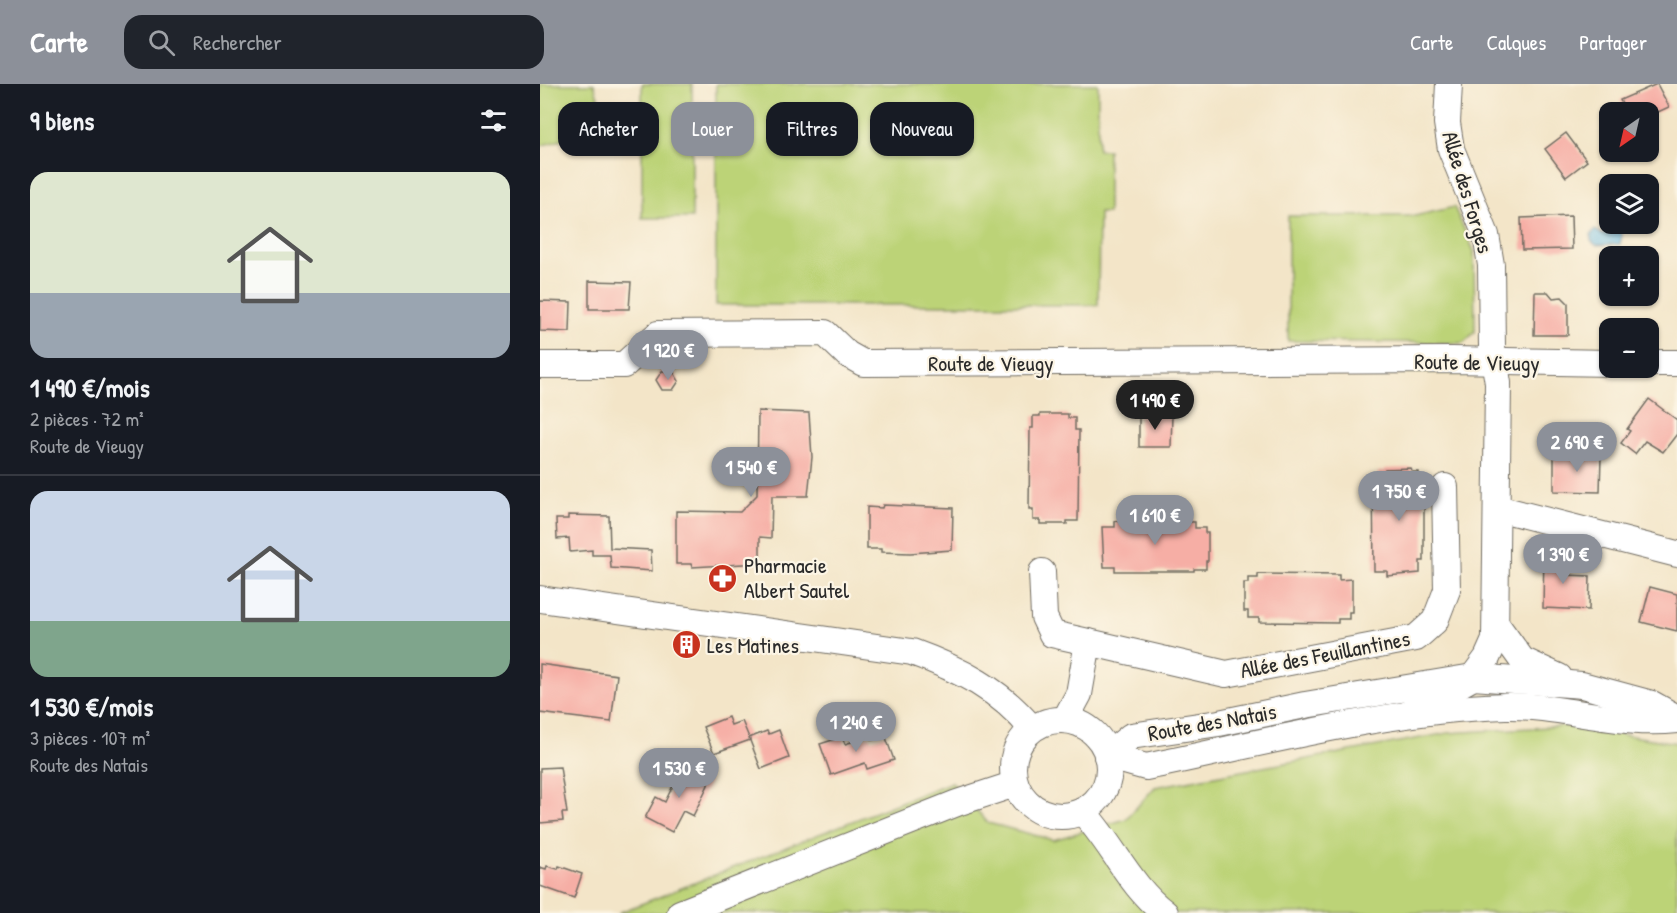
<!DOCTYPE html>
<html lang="fr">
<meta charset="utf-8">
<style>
body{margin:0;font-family:"Patrick Hand",sans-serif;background:#20242c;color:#f1f3f6;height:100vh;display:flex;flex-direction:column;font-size:22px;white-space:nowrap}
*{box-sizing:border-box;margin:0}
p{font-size:20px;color:#9ea1a6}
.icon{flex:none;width:33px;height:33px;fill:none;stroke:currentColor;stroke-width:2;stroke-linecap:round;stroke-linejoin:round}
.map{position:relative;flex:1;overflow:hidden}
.drawer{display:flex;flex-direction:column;background:#171b24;width:540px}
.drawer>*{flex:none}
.banner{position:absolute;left:18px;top:18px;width:570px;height:54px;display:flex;gap:12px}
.needle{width:39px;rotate:214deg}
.buttons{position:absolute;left:1059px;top:18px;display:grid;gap:12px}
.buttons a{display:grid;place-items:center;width:60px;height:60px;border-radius:12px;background:#171b24;box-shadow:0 2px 4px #0004;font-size:30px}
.price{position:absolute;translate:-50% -51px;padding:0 14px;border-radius:21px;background:#8c9099;color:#fff;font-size:20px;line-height:39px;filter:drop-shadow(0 2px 3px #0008)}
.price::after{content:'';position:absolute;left:50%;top:36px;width:18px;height:14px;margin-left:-9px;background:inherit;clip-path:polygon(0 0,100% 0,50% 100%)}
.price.active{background:#222;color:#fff}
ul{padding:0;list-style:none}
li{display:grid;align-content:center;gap:12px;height:318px;padding:0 30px}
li+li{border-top:2px solid #363941}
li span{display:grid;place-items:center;height:186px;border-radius:18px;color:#555}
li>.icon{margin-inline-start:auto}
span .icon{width:108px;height:108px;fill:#fffc;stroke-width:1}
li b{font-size:26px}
h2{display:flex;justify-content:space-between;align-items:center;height:72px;padding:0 30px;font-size:26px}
.tag{padding:0 21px;border-radius:18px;background:#171b24;box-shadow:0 2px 4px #0004;font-size:21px;line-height:54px}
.tag.active{background:#8c9099;color:#fff}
header{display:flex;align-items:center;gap:36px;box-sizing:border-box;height:84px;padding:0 30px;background:#8c9099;color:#fff}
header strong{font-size:28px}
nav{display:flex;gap:33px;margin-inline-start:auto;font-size:21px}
.search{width:420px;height:54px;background:#20242c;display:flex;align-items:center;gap:15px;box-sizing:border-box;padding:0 21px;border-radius:18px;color:#9ea1a6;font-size:22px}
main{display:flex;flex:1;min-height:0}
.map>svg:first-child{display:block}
.green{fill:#bcd377;stroke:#747f51;stroke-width:1.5}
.water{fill:#69bae4;stroke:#4a7288;stroke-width:1.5}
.building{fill:#f6aea5}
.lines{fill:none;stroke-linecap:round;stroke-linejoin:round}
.minor-casing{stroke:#716c62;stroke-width:28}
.minor{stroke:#fff;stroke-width:26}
.labels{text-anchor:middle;stroke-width:4.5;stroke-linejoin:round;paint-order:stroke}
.street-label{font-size:22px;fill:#2b2b2b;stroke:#fcf5e5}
.poi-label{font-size:22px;fill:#2b2b2b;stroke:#fcf5e5;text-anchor:start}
</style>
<header>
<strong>Carte</strong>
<div class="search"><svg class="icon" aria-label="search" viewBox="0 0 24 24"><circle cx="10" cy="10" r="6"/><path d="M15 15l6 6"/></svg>Rechercher</div>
<nav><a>Carte</a><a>Calques</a><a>Partager</a></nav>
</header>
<main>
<section class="drawer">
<h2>9 biens<svg class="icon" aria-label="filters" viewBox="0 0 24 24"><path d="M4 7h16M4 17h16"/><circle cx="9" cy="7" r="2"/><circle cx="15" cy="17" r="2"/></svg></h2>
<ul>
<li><span style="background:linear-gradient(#dfe7d0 65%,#9aa5b1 0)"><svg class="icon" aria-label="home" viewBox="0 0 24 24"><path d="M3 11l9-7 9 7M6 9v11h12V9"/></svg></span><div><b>1 490 €/mois</b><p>2 pièces · 72 m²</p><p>Route de Vieugy</p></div></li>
<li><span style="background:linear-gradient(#c9d6e8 70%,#7fa58c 0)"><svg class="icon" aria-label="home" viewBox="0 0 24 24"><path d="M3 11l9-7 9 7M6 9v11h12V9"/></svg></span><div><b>1 530 €/mois</b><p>3 pièces · 107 m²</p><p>Route des Natais</p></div></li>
</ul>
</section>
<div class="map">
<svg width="1137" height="829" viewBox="0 0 1137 829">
<rect width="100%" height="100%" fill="#fcf5e5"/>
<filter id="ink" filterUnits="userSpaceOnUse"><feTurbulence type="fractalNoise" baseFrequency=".0167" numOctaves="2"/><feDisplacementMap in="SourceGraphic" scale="12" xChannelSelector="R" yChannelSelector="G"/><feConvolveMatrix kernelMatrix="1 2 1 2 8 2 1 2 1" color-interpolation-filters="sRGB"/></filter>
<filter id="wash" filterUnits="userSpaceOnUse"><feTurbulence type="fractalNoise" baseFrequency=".008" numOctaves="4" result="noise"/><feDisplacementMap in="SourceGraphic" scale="24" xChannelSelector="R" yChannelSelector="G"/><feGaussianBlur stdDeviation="1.35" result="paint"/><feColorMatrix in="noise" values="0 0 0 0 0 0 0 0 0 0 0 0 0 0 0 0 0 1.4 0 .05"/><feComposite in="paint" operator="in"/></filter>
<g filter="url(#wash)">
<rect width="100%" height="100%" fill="#f3e5c8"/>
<g class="green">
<path d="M 0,0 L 54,0 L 67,43 L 0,62 Z"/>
<rect x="102" y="0" width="50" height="134"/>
<path d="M 176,0 L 558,0 L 558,66 L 568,66 L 568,129 L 559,129 L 558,221 L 176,221 Z"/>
<path d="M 914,123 L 934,167 L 935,248 L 923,259 L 748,257 L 748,132 L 875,132 Z"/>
<path d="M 1026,642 L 1137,659 L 1137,829 L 78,829 L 412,698 L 448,739 L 513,756 L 586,735 L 615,703 L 908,649 Z"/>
</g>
<path class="water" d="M 1077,144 L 1082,151 L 1080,160 L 1056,161 L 1051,157 L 1051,151 L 1055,146 L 1063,151 Z"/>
<g id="blocks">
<g class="building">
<path d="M 1117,0 L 1129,23 L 1118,28 L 1086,28 L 1080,16 Z"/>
<path d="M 1026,49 L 1047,77 L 1026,93 L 1005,65 Z"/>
<path d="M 1031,132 L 1032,165 L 982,166 L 981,134 Z"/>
<path d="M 49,197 L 91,198 L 89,225 L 49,225 Z"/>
<path d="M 995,208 L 1008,208 L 1013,214 L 1022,213 L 1028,219 L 1028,251 L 994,251 Z"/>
<path d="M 0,217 L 31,218 L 30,248 L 0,247 Z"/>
<path d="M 122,287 L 133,287 L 139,297 L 133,306 L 122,306 L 116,296 Z"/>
<path d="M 1109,315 L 1137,336 L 1137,350 L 1123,368 L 1105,357 L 1095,370 L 1081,359 L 1090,347 L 1087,345 Z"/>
<path d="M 218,327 L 269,329 L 272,373 L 268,412 L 232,412 L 231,454 L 220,453 L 220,479 L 152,483 L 151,480 L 136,480 L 136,427 L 200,428 L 217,411 Z"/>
<path d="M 500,330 L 528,330 L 528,334 L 535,334 L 535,346 L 539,346 L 538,437 L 527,437 L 527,440 L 500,440 L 500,436 L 493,436 L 493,425 L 489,425 L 490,344 L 493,344 L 493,332 L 500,332 Z"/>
<path d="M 599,330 L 632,331 L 631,363 L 599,363 Z"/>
<path d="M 1014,371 L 1061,372 L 1060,408 L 1014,407 Z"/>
<path d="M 871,384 L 872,388 L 878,388 L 878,397 L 884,397 L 884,477 L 880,477 L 880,489 L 847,492 L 847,487 L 834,487 L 833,396 L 838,396 L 838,388 L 845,387 L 845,385 Z"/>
<path d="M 343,421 L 413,424 L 412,466 L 370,469 L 341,468 L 341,465 L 327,465 L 327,423 L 342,424 Z"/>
<path d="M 28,431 L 69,432 L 70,464 L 111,466 L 112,487 L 71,484 L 70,471 L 52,471 L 52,466 L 30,468 L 29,454 L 17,455 L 16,435 L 28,435 Z"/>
<path d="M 575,437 L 655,438 L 655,444 L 665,444 L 665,449 L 668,449 L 668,477 L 666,477 L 666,485 L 654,485 L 654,487 L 575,487 L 575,483 L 564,483 L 562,443 L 575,443 Z"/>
<path d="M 1004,466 L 1026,467 L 1025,491 L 1050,492 L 1049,526 L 1003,524 Z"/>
<path d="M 718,490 L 799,491 L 799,496 L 812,495 L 812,528 L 809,528 L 809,535 L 798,535 L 798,539 L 719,538 L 719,534 L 708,534 L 708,527 L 704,527 L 704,499 L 708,499 L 708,494 L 718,494 Z"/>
<path d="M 1110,503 L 1137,510 L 1137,547 L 1101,538 Z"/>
<path d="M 0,580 L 77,591 L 71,638 L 0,629 Z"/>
<path d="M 188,633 L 191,641 L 202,637 L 210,656 L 174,669 L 163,643 Z"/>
<path d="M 239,646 L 249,674 L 221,685 L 209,654 L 227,647 L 229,650 Z"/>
<path d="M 345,651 L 354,676 L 327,685 L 325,679 L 291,691 L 280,660 L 302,653 L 305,660 L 330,652 L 332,656 Z"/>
<path d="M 143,681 L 168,694 L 168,701 L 153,732 L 143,727 L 132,748 L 105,734 L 116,713 L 125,718 Z"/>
<path d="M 20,683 L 27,729 L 22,729 L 23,737 L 0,739 L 0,684 Z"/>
<path d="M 7,782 L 18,785 L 19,782 L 42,790 L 34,814 L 0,802 L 0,783 L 6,785 Z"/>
</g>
</g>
</g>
<g filter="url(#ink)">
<use href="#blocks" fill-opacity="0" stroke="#716c62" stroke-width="1.5"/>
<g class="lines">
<defs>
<g id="minor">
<path d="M 1108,279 L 1137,279"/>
<path d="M 0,281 L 84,281 L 118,250 L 285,249 L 307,270 L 323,279 L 912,276 L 1070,279"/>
<path d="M 957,424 L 1137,470"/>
<path d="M 502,488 L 504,533 L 512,550 L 548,558"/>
<path d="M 0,515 L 372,568 C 419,585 461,606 492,645"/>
<path d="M 956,540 L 982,576 L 1019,593"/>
<path d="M 868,630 L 933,593 L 947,574 L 955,556 L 958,299 L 952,263 L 951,181 L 946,151 L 911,65 L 907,39 L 909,0"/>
<path d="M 525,636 L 539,610 L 548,558 L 686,590 L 876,554 L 895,537 L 907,506 L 905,403"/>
<circle cx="521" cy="684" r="48"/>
<path d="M 567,672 L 591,652 L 679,639 L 765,621 L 933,593 L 1042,601 L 1112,620 L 1137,634"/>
<path d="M 567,672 L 606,683 C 724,659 844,626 965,622 C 1022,621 1080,643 1137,636"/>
<path d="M 542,727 C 572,759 590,803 625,829"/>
<path d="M 140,829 L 417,719 L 475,700"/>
</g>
</defs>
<use href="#minor" class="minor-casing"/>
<use href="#minor" class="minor"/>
</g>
</g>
<defs>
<symbol id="pharmacy-disc" viewBox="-11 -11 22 22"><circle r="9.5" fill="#c8321e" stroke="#fcf5e5"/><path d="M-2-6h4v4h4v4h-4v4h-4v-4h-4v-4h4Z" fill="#fff"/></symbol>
<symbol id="building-disc" viewBox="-11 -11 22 22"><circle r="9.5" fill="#c8321e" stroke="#fcf5e5"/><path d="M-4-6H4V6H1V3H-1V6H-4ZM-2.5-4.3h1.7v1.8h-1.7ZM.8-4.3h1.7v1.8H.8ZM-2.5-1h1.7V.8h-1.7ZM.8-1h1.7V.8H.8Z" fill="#fff"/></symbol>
</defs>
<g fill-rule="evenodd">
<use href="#pharmacy-disc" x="166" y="478" width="33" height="33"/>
<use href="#building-disc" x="130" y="544" width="33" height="33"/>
</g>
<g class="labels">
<g class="street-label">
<text transform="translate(928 108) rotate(73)" y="8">Allée des Forges</text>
<text transform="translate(937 278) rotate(1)" y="8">Route de Vieugy</text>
<text x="451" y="287">Route de Vieugy</text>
<text transform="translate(785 570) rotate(-11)" y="8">Allée des Feuillantines</text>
<text transform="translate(672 638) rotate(-10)" y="8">Route des Natais</text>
</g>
<g class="poi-label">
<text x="204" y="489">Pharmacie<tspan x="204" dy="25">Albert Sautel</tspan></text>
<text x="167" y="569">Les Matines</text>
</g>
</g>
</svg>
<div class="buttons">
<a><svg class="needle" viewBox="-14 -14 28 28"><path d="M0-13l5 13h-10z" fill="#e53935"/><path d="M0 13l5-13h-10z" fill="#9ea1a6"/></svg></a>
<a><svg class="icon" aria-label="layers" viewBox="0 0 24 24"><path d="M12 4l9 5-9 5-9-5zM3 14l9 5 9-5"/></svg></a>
<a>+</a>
<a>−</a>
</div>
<b class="price" style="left:128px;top:297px">1 920 €</b>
<b class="price active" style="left:615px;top:347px">1 490 €</b>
<b class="price" style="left:1037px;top:389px">2 690 €</b>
<b class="price" style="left:211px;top:414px">1 540 €</b>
<b class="price" style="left:859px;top:438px">1 750 €</b>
<b class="price" style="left:615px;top:462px">1 610 €</b>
<b class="price" style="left:1023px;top:501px">1 390 €</b>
<b class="price" style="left:316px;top:669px">1 240 €</b>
<b class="price" style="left:139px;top:715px">1 530 €</b>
<div class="banner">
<a class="tag">Acheter</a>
<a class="tag active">Louer</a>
<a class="tag">Filtres</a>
<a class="tag">Nouveau</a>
</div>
</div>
</main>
